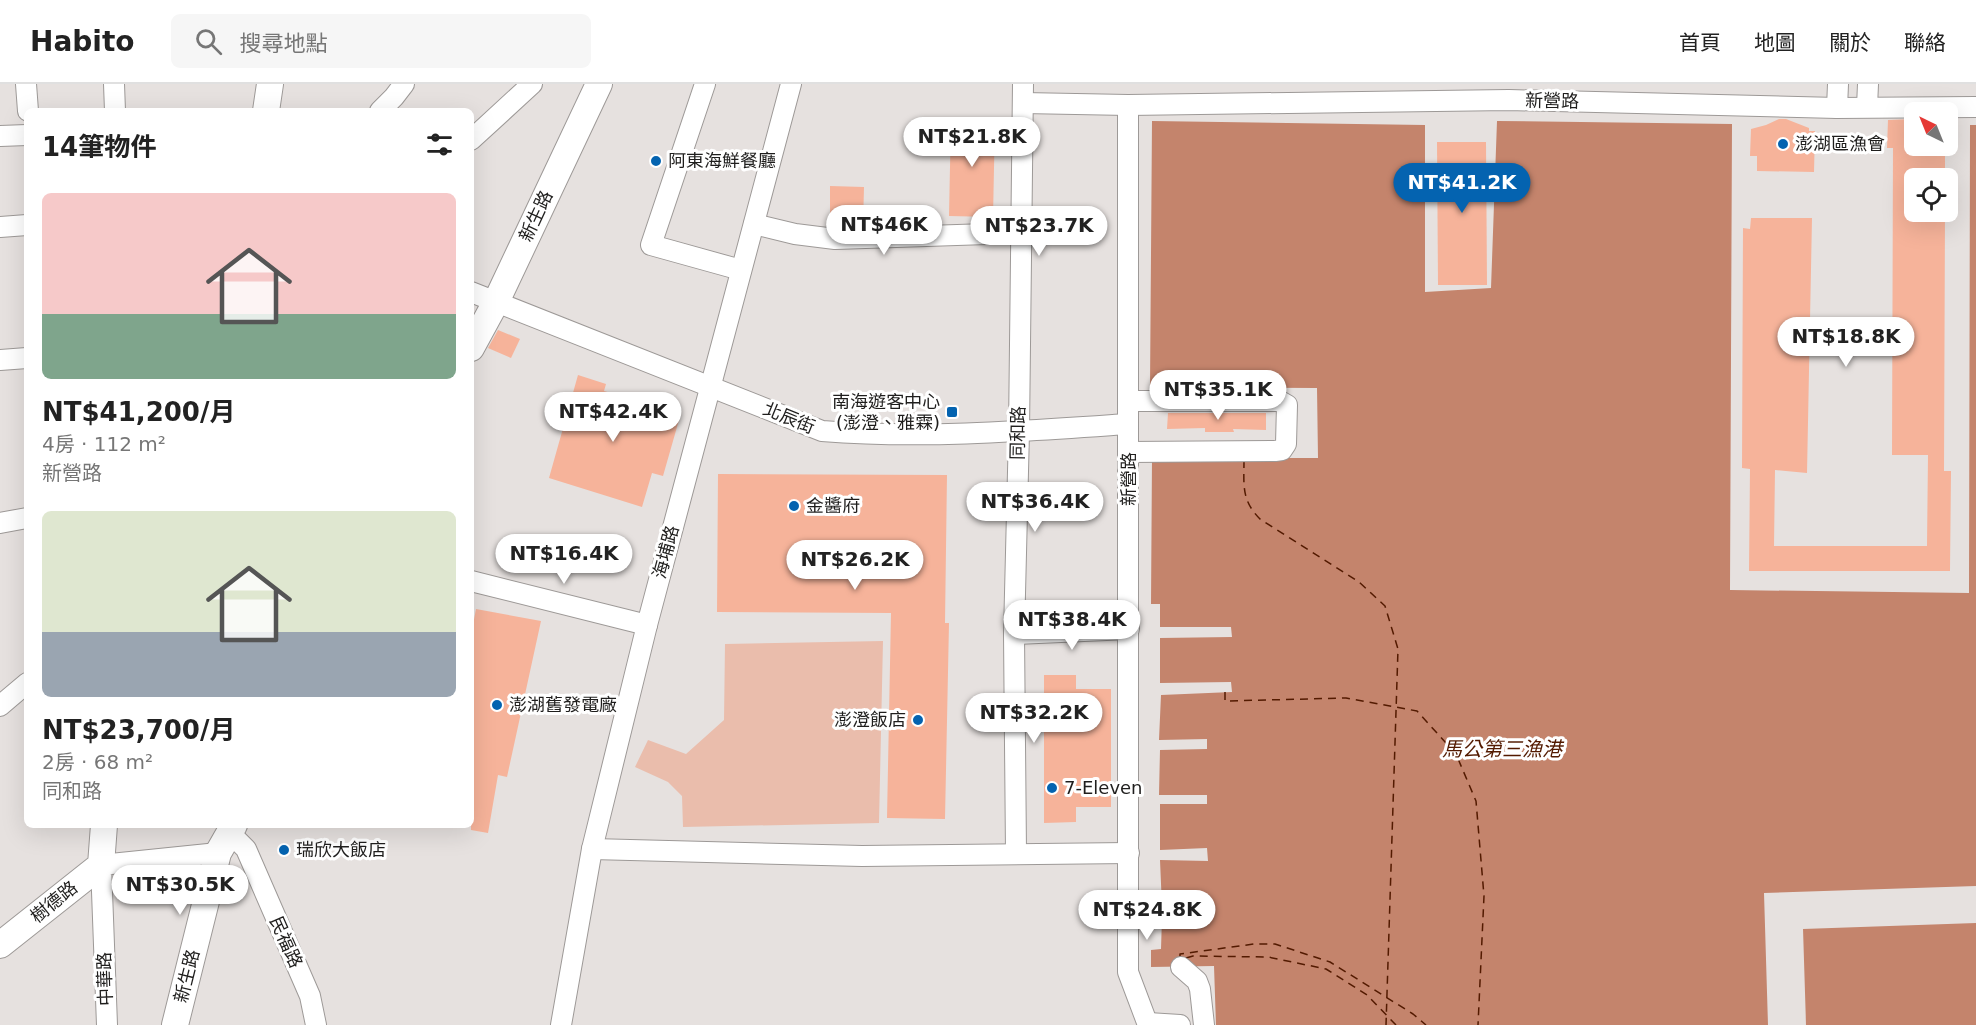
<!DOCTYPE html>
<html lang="zh-TW">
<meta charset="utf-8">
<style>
body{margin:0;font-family:"DejaVu Sans","Noto Sans TC",sans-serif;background:#f6f6f6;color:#222;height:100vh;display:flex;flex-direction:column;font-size:22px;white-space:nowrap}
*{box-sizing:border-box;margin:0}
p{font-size:20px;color:#767676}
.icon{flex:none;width:33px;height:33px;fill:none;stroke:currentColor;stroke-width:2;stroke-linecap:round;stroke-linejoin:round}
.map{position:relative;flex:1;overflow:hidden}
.details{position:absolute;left:24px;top:24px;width:450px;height:720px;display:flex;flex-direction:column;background:#fff;border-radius:9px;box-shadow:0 6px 24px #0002}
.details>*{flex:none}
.needle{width:39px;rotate:317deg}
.fabs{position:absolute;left:1904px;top:18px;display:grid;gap:12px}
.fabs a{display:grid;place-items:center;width:54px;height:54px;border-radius:9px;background:#fff;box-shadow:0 6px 24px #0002;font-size:30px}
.price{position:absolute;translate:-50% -51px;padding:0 14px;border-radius:21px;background:#fff;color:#222;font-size:20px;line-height:39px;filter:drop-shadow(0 2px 3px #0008)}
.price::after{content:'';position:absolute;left:50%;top:36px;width:18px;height:14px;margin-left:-9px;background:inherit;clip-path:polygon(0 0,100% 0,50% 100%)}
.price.current{background:#0463b0;color:#fff}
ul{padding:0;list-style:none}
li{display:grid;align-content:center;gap:12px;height:318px;padding:0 18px}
li span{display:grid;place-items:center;height:186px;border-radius:9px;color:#555}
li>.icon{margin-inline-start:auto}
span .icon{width:108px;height:108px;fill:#fffc;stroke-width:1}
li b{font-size:26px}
h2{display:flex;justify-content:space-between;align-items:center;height:72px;padding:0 18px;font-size:26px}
header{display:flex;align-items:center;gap:36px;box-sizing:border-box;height:84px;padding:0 30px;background:#fff;border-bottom:2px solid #e0e0e0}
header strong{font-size:28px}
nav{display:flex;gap:33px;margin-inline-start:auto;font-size:21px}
.search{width:420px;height:54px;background:#f6f6f6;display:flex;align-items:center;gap:15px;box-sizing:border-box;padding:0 21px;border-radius:9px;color:#767676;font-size:22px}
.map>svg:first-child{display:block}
.green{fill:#eabdac}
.water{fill:#c4846c}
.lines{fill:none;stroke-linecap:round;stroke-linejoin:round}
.ferry{stroke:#531a00;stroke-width:1.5;stroke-dasharray:8 6;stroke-linecap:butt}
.building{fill:#f6b39a}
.minor-casing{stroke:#9d9997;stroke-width:22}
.major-casing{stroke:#9d9997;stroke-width:28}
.minor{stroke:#fff;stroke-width:20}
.major{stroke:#fff;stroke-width:26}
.poi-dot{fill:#0463b0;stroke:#fff;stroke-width:2}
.labels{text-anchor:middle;stroke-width:6;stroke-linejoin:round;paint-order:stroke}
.street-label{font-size:18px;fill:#1f1e1d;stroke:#fff}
.poi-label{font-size:18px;fill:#1f1e1d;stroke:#fff;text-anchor:start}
.water-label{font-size:20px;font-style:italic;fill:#531a00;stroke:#fff}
</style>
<header>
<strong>Habito</strong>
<div class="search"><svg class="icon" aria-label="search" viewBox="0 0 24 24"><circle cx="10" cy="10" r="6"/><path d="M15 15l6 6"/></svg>搜尋地點</div>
<nav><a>首頁</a><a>地圖</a><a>關於</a><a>聯絡</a></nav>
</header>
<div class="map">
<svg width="1976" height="941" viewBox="0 0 1976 941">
<rect width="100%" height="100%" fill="#e6e1df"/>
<path class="green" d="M 883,557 L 879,739 L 683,743 L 682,712 L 668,698 L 635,683 L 648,656 L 686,670 L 724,636 L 725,560 Z"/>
<g class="water">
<path d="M 1152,37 L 1425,41 L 1425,208 L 1491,204 L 1497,37 L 1732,40 L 1730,506 L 1969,509 L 1970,41 L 1976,41 L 1976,802 L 1764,809 L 1768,941 L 1216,941 L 1214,882 L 1151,883 L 1151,866 L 1161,865 L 1162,834 L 1204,823 L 1162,823 L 1160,776 L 1208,777 L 1207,764 L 1160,766 L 1160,720 L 1207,720 L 1207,711 L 1159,711 L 1160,666 L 1207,665 L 1207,655 L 1159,656 L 1161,611 L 1232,608 L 1231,598 L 1160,599 L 1160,554 L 1232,553 L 1231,543 L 1160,543 L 1160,520 L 1151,520 L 1152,374 L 1318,374 L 1317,304 L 1150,303 Z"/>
<path d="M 1976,839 L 1976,941 L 1806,941 L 1803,845 Z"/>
</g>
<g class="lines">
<g class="ferry">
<path d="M 1244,376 C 1244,401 1241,416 1260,435 L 1359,498 L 1385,522 L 1398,565 L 1386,941"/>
<path d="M 1225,608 L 1225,617 L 1346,614 L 1417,627 L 1456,670 L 1476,717 L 1484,812 L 1478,941"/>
<path d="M 1180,874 L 1180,870 L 1254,860 L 1275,860 L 1330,878 L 1413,930 L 1426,941"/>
<path d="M 1186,874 L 1193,872 L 1268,873 L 1326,885 L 1367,911 L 1396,941"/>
</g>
</g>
<g class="building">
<path d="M 951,34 L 995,35 L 993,133 L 949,132 Z"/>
<path d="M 1779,35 L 1786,35 L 1809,44 L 1809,47 L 1815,47 L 1814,88 L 1757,87 L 1757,72 L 1750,72 L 1751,45 L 1766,41 Z"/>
<path d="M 1914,35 L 1914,62 L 1945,62 L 1945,94 L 1914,94 L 1914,128 L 1945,128 L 1944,387 L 1951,387 L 1950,487 L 1749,487 L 1750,385 L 1742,384 L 1743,144 L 1750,145 L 1751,134 L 1812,134 L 1807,389 L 1775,386 L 1774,462 L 1927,462 L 1928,371 L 1892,371 L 1893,64 L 1887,64 L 1888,36 Z"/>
<path d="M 1437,58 L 1486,58 L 1487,201 L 1438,201 Z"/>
<path d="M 830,102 L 864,103 L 863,142 L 830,142 Z"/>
<path d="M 498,246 L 520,255 L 511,274 L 488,264 Z"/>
<path d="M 578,291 L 606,300 L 604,307 L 681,329 L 663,392 L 652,389 L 642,423 L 549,394 Z"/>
<path d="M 1168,329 L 1266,329 L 1266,346 L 1233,345 L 1234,348 L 1205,348 L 1205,344 L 1167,345 Z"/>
<path d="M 718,390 L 947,391 L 945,539 L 949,539 L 945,735 L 887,734 L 891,529 L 717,528 Z"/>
<path d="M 476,525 L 541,537 L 507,693 L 498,691 L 488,749 L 471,746 L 471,551 Z"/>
<path d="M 1044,591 L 1076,591 L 1076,605 L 1111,605 L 1111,723 L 1076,723 L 1076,738 L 1044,739 Z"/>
</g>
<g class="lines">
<defs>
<g id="minor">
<path d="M 26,0 L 28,27"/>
<path d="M 114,0 L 115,27"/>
<path d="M 705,0 L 651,161 L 741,186"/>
<path d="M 1023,19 L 1128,21 L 1509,16 L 1837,24 L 1976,23"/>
<path d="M 1128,21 L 1128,888 L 1148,941"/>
<path d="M 1867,23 L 1868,0"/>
<path d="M 1837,24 L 1838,0"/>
<path d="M 380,27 L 394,13 L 404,0"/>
<path d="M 0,52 L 27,51"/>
<path d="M 471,56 L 532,0"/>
<path d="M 754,140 L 795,150 L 835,155 L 1020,149"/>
<path d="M 0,143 L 27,141"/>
<path d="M 471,208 L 822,347 C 924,355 1026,347 1128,340"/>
<path d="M 0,276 L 27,274"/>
<path d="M 1128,317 L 1280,317 L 1287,321 L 1286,360 L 1282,366 L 1275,367 L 1128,368"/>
<path d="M 0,439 L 27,434"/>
<path d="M 471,497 L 647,541"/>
<path d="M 1014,550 L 1129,545"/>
<path d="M 0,622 L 27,599"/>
<path d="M 230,749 L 246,765 L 310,912 L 316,941"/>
<path d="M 592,765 L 862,772 L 1129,769"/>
<path d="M 1016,769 L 1014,550 L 1019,347 L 1023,0"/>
<path d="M 1181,883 L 1197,897 L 1200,905 L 1204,941"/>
<path d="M 1148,939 L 1180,941"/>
<path d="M 107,941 L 101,781 L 218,769"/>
<path d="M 561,941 L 592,765 L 647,541 L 791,0"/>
</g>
<g id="major">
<path d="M 266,27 L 270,0"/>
<path d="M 471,264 L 496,218 L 599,0"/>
<path d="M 0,861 L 101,781 L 104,741"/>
<path d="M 175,941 L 218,769 L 234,741"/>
</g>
</defs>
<use href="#minor" class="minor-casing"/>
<use href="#major" class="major-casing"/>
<use href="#minor" class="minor"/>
<use href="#major" class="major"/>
</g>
<g class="poi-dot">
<circle cx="1783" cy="60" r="6"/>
<circle cx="656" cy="77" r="6"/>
<rect x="946" y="322" width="12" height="12" rx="3"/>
<circle cx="794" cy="422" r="6"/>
<circle cx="497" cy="621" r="6"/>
<circle cx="918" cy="636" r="6"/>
<circle cx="1052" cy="704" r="6"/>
<circle cx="284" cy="766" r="6"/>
</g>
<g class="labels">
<g class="street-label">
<text transform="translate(1552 17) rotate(1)" y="6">新營路</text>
<text transform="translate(536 132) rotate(-65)" y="6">新生路</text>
<text transform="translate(789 334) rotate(22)" y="6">北辰街</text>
<text transform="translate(1018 349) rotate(-89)" y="6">同和路</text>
<text transform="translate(1129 395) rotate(-90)" y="6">新營路</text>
<text transform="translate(666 468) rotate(-75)" y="6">海埔路</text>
<text transform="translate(54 818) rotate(-39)" y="6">樹德路</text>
<text transform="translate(286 858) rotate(66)" y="6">民福路</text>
<text transform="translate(187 892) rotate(-76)" y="6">新生路</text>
<text transform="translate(105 895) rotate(-92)" y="6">中華路</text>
</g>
<g class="poi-label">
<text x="1795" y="66">澎湖區漁會</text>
<text x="668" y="83">阿東海鮮餐廳</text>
<text x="940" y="324" text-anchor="end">南海遊客中心<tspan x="940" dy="21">(澎澄、雅霖)</tspan></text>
<text x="806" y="428">金醬府</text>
<text x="509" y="627">澎湖舊發電廠</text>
<text x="906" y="642" text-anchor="end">澎澄飯店</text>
<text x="1064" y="710">7-Eleven</text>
<text x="296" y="772">瑞欣大飯店</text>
</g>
<g class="water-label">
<text x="1502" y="672">馬公第三漁港</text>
</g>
</g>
</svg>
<div class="fabs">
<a><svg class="needle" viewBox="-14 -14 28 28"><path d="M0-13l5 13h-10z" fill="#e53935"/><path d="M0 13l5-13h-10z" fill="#767676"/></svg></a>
<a><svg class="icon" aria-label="locate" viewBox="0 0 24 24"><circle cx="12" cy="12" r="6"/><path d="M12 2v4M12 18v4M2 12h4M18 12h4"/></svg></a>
</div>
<b class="price" style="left:972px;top:84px">NT$21.8K</b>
<b class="price current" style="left:1462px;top:130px">NT$41.2K</b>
<b class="price" style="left:884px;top:172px">NT$46K</b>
<b class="price" style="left:1039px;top:173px">NT$23.7K</b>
<b class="price" style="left:1846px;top:284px">NT$18.8K</b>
<b class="price" style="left:1218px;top:337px">NT$35.1K</b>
<b class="price" style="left:613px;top:359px">NT$42.4K</b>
<b class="price" style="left:1035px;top:449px">NT$36.4K</b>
<b class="price" style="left:564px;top:501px">NT$16.4K</b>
<b class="price" style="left:855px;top:507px">NT$26.2K</b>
<b class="price" style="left:1072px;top:567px">NT$38.4K</b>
<b class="price" style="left:1034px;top:660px">NT$32.2K</b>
<b class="price" style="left:180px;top:832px">NT$30.5K</b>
<b class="price" style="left:1147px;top:857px">NT$24.8K</b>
<section class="details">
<h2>14筆物件<svg class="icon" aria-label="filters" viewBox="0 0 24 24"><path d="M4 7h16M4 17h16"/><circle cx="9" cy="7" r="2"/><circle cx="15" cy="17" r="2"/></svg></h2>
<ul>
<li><span style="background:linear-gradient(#f6c9c9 65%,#7fa58c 0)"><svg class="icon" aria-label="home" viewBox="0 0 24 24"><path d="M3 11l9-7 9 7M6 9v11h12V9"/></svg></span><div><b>NT$41,200/月</b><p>4房 · 112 m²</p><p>新營路</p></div></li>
<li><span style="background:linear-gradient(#dfe7d0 65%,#9aa5b1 0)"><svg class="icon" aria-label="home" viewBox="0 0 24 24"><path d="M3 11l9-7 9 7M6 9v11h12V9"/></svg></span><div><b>NT$23,700/月</b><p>2房 · 68 m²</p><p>同和路</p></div></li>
</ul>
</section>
</div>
